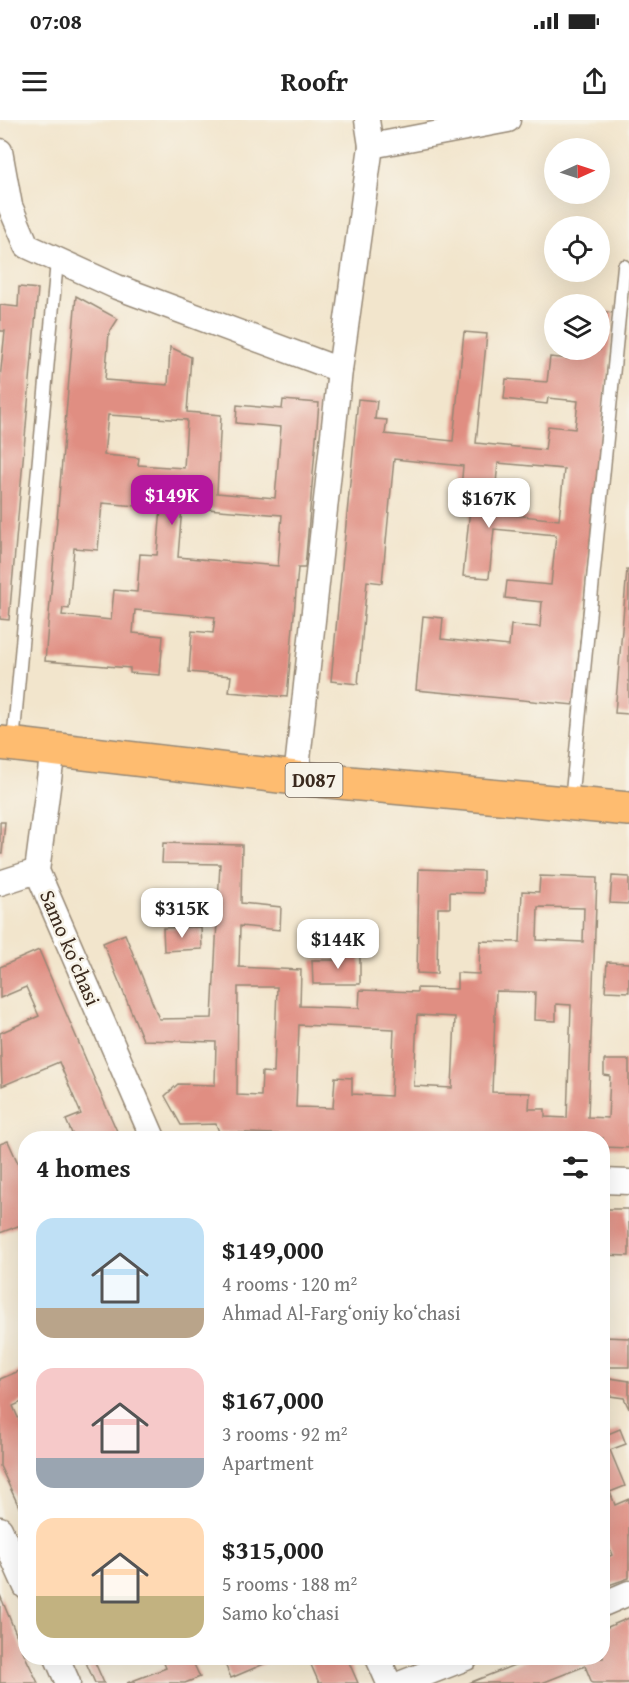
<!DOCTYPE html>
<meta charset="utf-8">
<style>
body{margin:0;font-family:"Gentium Book Plus",serif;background:#f6f6f6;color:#222;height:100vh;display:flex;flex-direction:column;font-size:22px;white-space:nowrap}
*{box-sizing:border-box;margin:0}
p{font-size:20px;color:#767676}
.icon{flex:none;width:33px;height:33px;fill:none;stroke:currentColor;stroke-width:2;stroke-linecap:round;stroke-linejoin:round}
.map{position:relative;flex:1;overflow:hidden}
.side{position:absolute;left:18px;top:1011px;width:592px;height:534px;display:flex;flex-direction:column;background:#fff;border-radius:24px;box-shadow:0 6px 24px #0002}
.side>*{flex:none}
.needle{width:39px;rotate:87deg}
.fabs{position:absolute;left:544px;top:18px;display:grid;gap:12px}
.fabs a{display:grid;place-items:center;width:66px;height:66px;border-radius:50%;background:#fff;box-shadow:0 6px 24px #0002;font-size:30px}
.price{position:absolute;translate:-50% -51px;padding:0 14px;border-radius:12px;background:#fff;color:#222;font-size:20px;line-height:39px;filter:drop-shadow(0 2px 3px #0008)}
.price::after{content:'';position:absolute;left:50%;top:36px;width:18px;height:14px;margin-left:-9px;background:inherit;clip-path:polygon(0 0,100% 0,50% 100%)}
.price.current{background:#b5179e;color:#fff}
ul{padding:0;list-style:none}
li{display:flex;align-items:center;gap:18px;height:150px;padding:0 18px}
li span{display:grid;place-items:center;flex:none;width:168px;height:120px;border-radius:18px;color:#555}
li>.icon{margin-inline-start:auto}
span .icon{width:72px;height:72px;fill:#fffc;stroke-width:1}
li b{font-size:26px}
h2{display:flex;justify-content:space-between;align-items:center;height:72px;padding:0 18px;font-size:26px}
.status{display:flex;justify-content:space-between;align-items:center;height:42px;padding:0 30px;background:#fff;direction:ltr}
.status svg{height:16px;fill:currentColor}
header{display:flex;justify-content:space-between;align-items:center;height:78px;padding:0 18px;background:#fff;font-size:27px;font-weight:700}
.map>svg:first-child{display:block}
.building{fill:#e08e82;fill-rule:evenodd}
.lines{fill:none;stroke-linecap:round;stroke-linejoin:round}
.lane-casing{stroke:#968875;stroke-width:15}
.street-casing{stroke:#968875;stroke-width:27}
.primary-casing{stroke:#968875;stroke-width:36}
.lane{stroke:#fff;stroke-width:12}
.street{stroke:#fff;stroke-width:24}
.primary{stroke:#febc70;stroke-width:33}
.labels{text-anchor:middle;stroke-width:5;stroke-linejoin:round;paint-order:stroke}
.shield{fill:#f7f3e8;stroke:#73665b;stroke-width:1.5}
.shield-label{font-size:20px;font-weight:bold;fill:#3b2a1e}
.street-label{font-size:21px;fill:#3b2a1e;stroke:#f7f3e8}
</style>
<div class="status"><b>07:08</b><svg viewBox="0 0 49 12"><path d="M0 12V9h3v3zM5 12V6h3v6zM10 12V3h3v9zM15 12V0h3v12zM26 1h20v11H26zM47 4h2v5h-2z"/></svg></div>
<header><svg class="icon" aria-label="menu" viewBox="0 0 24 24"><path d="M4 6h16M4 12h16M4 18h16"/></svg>Roofr<svg class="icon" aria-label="share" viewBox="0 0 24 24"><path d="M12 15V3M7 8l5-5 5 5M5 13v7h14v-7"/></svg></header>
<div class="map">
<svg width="629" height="1563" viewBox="0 0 629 1563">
<rect width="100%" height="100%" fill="#f7f3e8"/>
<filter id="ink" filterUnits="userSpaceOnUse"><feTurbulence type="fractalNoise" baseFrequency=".0167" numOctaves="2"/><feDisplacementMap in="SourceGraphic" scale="12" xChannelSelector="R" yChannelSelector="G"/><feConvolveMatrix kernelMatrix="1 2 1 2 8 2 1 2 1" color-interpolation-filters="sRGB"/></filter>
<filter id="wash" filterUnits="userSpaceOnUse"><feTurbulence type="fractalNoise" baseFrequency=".008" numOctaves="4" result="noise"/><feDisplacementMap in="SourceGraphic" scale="24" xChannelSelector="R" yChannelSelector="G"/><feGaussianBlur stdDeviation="1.35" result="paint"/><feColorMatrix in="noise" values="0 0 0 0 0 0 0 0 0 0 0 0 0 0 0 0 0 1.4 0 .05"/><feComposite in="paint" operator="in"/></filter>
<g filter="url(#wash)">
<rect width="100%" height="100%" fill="#f2e5cc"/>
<g id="blocks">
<g class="building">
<path d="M 19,167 L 38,169 L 9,500 L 0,499 L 0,258 L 5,211 L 0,211 L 0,185 L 18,187 Z"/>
<path d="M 76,176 L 118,199 L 109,213 L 105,260 L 168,265 L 170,227 L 191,237 L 187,292 L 221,295 L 217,373 L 275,378 L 281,307 L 236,303 L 237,285 L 282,289 L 283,280 L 319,283 L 305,448 L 298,448 L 287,577 L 229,572 L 231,556 L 189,552 L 192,511 L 213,513 L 215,497 L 135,490 L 133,513 L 163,516 L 160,555 L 130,553 L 130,548 L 45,541 ZM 108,295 L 187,300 L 184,348 L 138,345 L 139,338 L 104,335 ZM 102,383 L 161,388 L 157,435 L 140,434 L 137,472 L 114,470 L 111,500 L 62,495 L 63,488 L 69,489 L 74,428 L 98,430 ZM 182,387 L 282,395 L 278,446 L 178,437 Z"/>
<path d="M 600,191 L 613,193 L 574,585 L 416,570 L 423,496 L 443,498 L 441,519 L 509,526 L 511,505 L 540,507 L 542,482 L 505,478 L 507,461 L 551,465 L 556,415 L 494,409 L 489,458 L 463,456 L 472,369 L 461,368 L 463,346 L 394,339 L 382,463 L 367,461 L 358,564 L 331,561 L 358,279 L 377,281 L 375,299 L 387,300 L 385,314 L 453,321 L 464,212 L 487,214 L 476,323 L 545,330 L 548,306 L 575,309 L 578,281 L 548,278 L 547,284 L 504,279 L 506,259 L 547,262 L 550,237 L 570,239 L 571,230 L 600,230 ZM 498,343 L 564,349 L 559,400 L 493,393 Z"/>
<path d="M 627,450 L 629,450 L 629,594 L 615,593 Z"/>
<path d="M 0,702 L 5,702 L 2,734 L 0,734 Z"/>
<path d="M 163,723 L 242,725 L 241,783 L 281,787 L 280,810 L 240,806 L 239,847 L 301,850 L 300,886 L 359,888 L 360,870 L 417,872 L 417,868 L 457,869 L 457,853 L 479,854 L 480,821 L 520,822 L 522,771 L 539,772 L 540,756 L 597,758 L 588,997 L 608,998 L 610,956 L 604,955 L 604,940 L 629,940 L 629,1028 L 603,1027 L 603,1018 L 385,1018 L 219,1012 L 216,1004 L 181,1005 L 165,976 L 178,964 L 215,965 L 216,922 L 143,920 L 103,823 L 125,814 L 159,899 L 212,898 L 220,744 L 162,743 ZM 538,787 L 584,788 L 583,822 L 537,820 ZM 238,867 L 277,867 L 274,953 L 262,952 L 261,976 L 237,975 ZM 496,871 L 535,872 L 534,900 L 556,901 L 556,884 L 571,885 L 567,998 L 545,997 L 545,989 L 529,989 L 530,973 L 492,972 ZM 417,895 L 455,897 L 452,968 L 414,966 ZM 299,905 L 394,909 L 391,976 L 352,974 L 352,958 L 335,957 L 333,988 L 296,987 Z"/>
<path d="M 419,749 L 483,751 L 483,773 L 450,772 L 450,788 L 438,788 L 437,854 L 417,853 Z"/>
<path d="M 612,756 L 629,757 L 629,784 L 610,783 Z"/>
<path d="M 201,807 L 202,829 L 164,831 L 163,808 Z"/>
<path d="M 39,830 L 105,984 L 120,1018 L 74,1018 L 66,1000 L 81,994 L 59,942 L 2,966 L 0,913 L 39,896 L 26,867 L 0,878 L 0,847 Z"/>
<path d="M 360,834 L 360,864 L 313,864 L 312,840 L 336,840 L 336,835 Z"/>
<path d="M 607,842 L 629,843 L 629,872 L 605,871 Z"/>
<path d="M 8,1021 L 26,1061 L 26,1103 L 0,1113 L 0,1024 Z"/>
<path d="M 603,1089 L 629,1089 L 629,1136 L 603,1135 Z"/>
<path d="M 603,1217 L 629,1218 L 629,1247 L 603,1247 Z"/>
<path d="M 26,1248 L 26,1280 L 13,1286 L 26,1316 L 26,1402 L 0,1346 L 0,1259 Z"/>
<path d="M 603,1257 L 629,1261 L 629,1289 L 624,1278 L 603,1275 Z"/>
<path d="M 620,1309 L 626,1324 L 610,1330 L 625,1366 L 610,1372 L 603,1356 L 603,1316 Z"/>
<path d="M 610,1372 L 615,1385 L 629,1379 L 629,1458 L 603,1467 L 603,1439 L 612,1435 L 603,1412 L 603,1375 Z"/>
<path d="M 0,1475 L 26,1538 L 38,1563 L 0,1563 Z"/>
<path d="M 629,1498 L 629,1563 L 592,1563 L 585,1546 L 542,1563 L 469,1563 L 532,1538 L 603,1538 L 603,1509 Z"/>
<path d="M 84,1538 L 93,1538 L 104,1563 L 95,1563 Z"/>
<path d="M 162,1538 L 191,1538 L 200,1557 L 185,1563 L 127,1563 L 166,1548 Z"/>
<path d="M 240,1538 L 278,1538 L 231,1558 L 225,1544 Z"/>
<path d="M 308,1538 L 347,1538 L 358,1563 L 319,1563 Z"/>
<path d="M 412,1538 L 430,1538 L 415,1544 Z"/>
</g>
</g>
</g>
<g filter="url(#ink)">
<use href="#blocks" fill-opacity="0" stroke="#968875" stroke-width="1.5"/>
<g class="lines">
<defs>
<g id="lane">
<path d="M 13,623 L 57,141"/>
<path d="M 571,682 L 624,146"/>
</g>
<g id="street">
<path d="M 367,0 L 371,26"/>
<path d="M 0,31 L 10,86 L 27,126 L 117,167 L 340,250"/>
<path d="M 53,629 L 37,751 L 153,1018"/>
<path d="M 296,658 L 340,250 L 371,26 L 508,0"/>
<path d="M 0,763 L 37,751"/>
<path d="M 603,1061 L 629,1062"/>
<path d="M 0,1409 L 26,1467"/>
<path d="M 603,1484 L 629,1473"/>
<path d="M 57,1538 L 68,1563"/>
<path d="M 378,1538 L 389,1563"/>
<path d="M 402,1563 L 466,1538"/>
</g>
<path id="primary" d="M 0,623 L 296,658 L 629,689"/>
</defs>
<use href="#lane" class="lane-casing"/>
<use href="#street" class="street-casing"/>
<use href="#primary" class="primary-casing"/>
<use href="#lane" class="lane"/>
<use href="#street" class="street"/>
<use href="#primary" class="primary"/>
</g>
</g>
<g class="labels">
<rect class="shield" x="285.5" y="643" width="57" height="34" rx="4.5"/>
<g class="shield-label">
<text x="314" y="667">D087</text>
</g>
<g class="street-label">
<text transform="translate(70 828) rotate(67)" y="7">Samo koʻchasi</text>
</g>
</g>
</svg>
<div class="fabs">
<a><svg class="needle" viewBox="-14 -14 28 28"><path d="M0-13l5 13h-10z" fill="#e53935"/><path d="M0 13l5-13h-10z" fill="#767676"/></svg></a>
<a><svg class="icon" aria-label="locate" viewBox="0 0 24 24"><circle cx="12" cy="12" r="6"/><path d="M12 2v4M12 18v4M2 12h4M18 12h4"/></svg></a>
<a><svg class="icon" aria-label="layers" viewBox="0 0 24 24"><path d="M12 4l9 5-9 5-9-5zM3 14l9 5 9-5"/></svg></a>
</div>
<b class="price current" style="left:172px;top:406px">$149K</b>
<b class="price" style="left:489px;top:409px">$167K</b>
<b class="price" style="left:182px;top:819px">$315K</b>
<b class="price" style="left:338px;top:850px">$144K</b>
<section class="side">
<h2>4 homes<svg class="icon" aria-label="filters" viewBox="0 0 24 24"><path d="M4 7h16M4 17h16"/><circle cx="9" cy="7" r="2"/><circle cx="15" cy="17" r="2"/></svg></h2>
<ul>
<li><span style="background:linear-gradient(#bfe0f5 75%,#b9a48a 0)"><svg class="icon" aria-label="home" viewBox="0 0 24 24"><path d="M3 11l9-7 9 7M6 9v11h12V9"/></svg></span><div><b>$149,000</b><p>4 rooms · 120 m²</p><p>Ahmad Al-Fargʻoniy koʻchasi</p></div></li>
<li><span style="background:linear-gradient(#f6c9c9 75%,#9aa5b1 0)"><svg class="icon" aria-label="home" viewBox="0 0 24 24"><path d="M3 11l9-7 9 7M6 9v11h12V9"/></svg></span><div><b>$167,000</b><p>3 rooms · 92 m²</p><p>Apartment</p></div></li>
<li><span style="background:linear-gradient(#ffd9b3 65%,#c2b280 0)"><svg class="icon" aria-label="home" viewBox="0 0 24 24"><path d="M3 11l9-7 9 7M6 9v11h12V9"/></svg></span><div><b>$315,000</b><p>5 rooms · 188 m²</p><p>Samo koʻchasi</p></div></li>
</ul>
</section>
</div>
